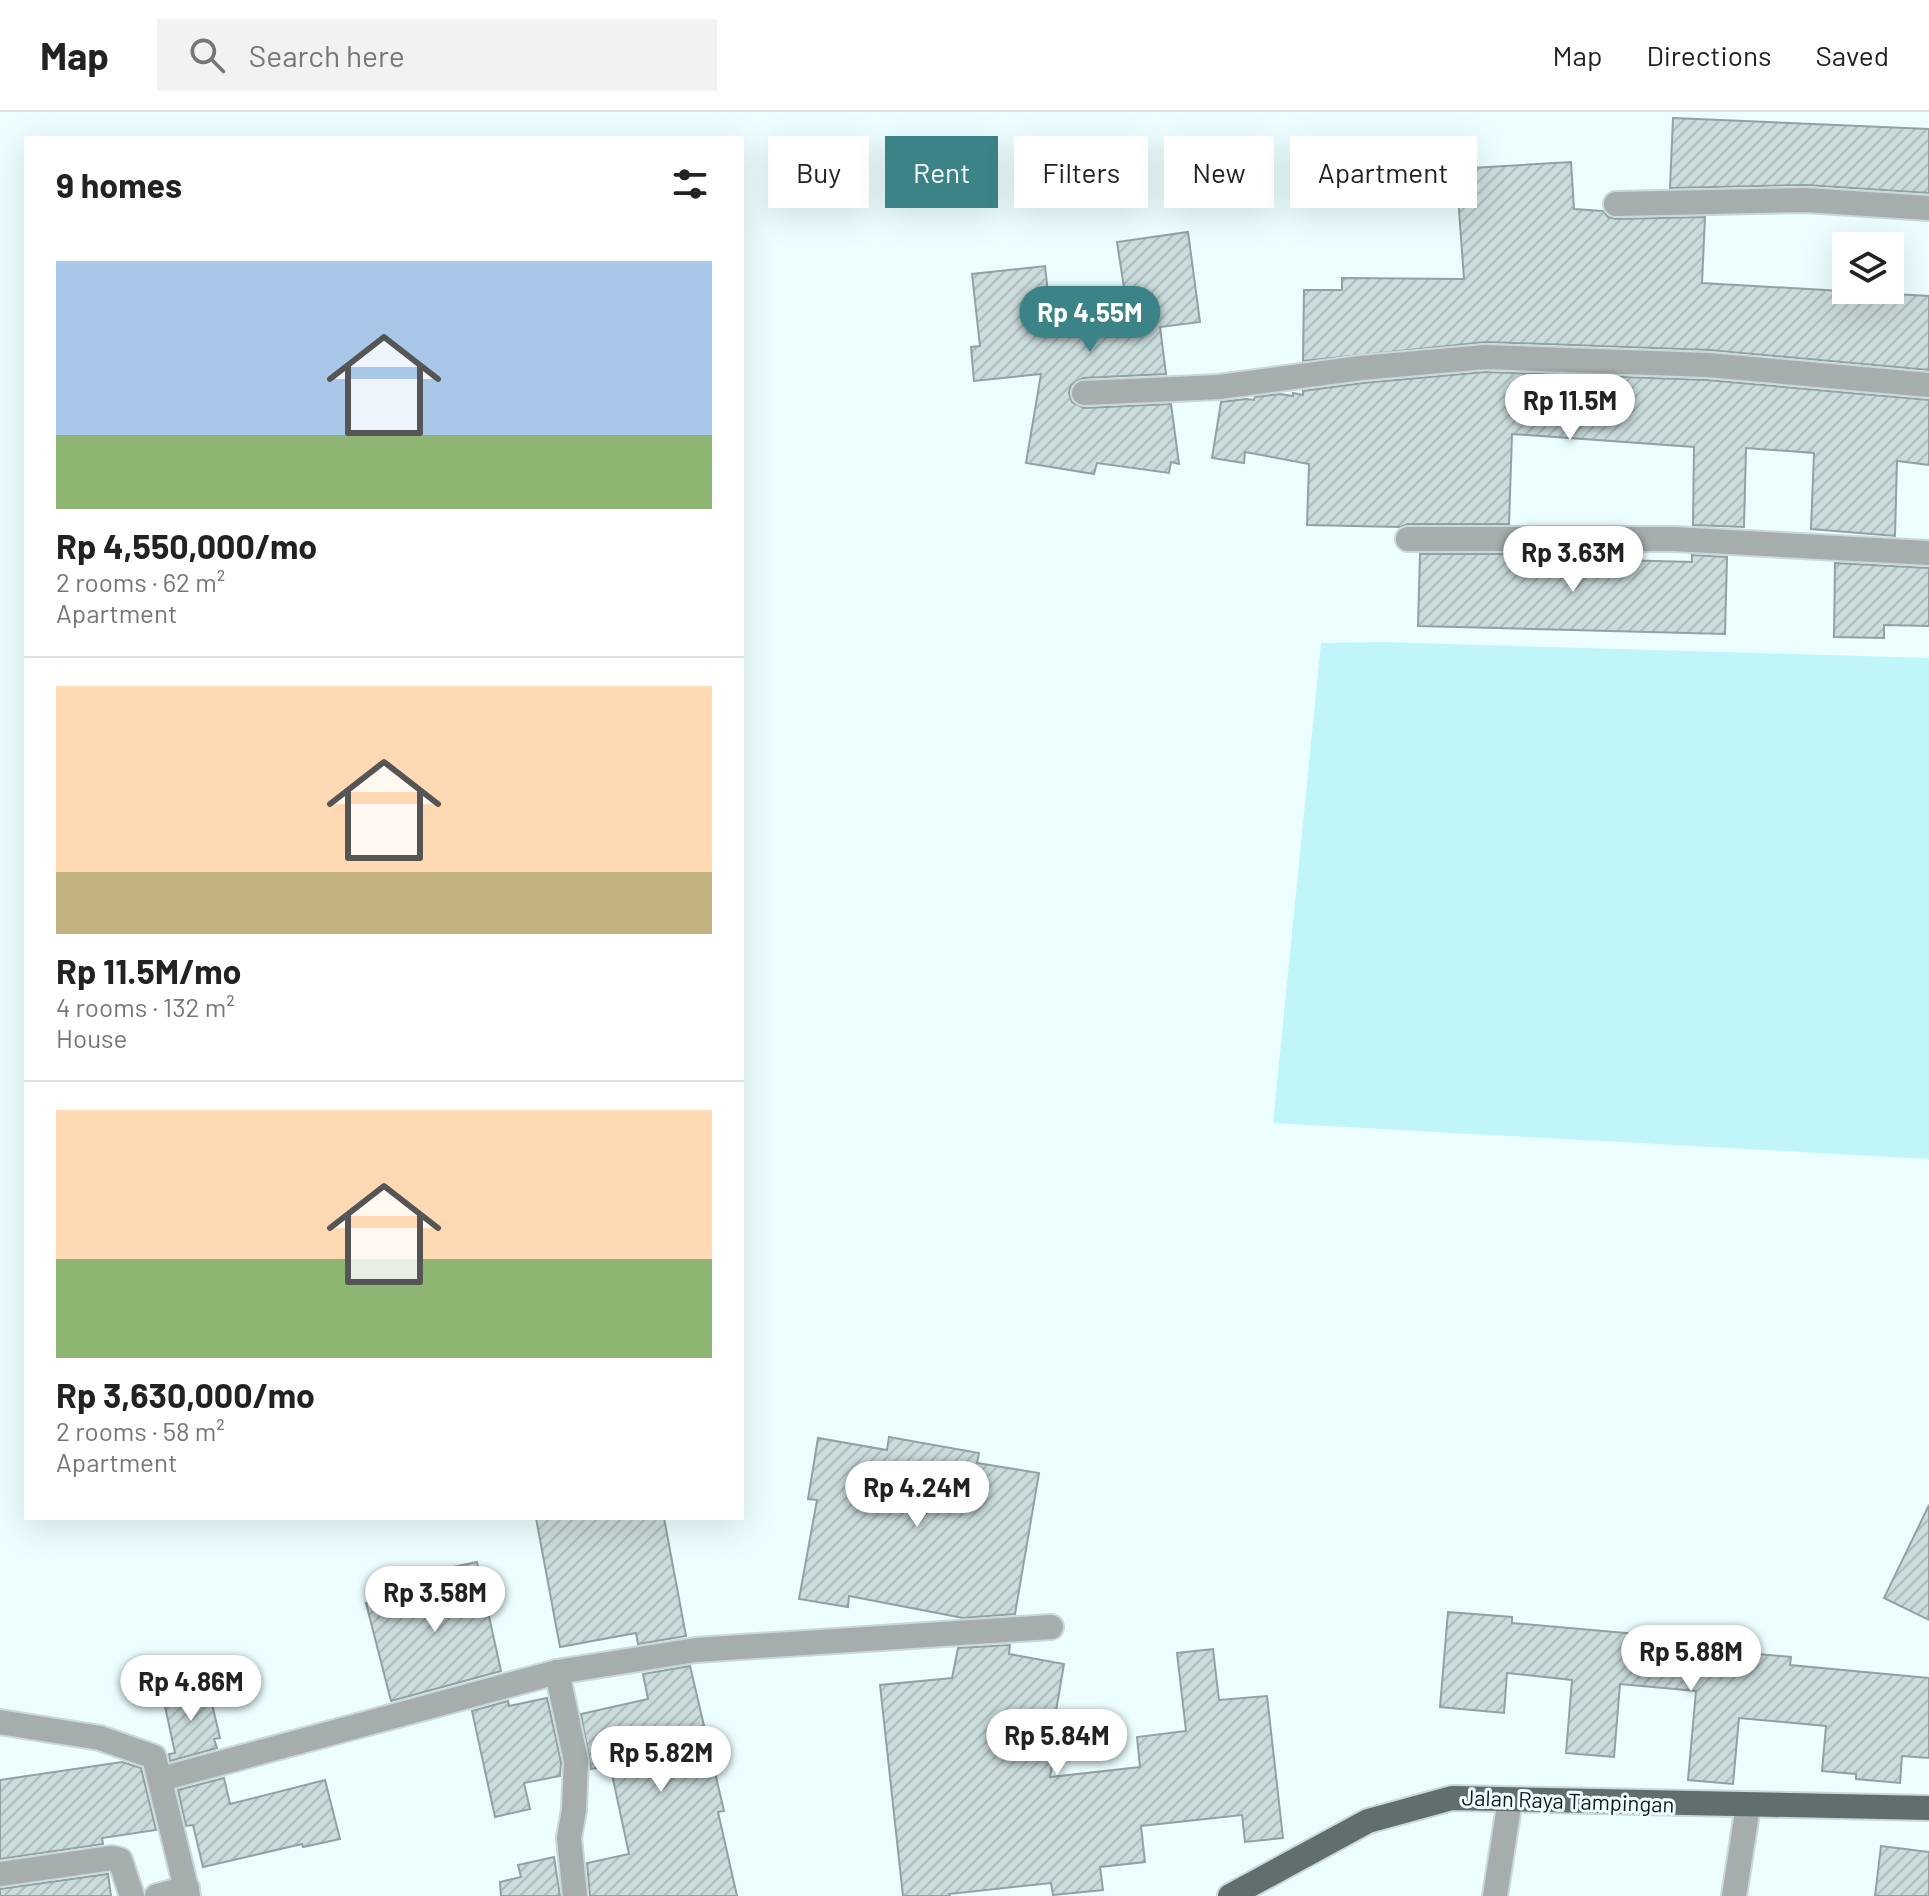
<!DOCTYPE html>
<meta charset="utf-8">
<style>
body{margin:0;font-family:Barlow,sans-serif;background:#f2f2f2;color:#222;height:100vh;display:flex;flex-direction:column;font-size:30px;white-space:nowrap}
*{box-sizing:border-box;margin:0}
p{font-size:26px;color:#767676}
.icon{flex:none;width:44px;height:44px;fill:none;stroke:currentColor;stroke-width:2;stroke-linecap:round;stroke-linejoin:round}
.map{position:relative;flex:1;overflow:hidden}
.panel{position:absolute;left:24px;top:24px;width:720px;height:1384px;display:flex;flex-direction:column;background:#fff;border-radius:0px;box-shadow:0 8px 32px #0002}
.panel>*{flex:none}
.hud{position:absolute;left:768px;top:24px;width:760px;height:72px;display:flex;gap:16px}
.fabs{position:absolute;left:1832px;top:120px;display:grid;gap:16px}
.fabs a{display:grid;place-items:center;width:72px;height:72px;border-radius:0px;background:#fff;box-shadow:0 8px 32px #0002;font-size:40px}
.price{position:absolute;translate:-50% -68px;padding:0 18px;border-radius:28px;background:#fff;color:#222;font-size:26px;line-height:52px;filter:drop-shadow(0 2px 4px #0008)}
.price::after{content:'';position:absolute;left:50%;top:48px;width:24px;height:18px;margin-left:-12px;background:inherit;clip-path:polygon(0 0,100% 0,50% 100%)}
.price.selected{background:#3b8387;color:#fff}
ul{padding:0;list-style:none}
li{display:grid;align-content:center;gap:16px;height:424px;padding:0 32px}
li+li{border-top:2px solid #e0e0e0}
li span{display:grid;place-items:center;height:248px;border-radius:0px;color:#555}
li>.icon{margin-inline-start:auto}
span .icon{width:144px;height:144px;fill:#fffc;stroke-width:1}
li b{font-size:34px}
h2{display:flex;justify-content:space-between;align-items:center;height:96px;padding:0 32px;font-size:34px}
.tag{padding:0 28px;border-radius:0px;background:#fff;box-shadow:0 8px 32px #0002;font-size:28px;line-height:72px}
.tag.selected{background:#3b8387;color:#fff}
header{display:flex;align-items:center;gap:48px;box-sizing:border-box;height:112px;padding:0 40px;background:#fff;border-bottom:2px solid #e0e0e0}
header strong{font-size:38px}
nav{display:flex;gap:44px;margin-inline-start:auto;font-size:28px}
.search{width:560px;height:72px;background:#f2f2f2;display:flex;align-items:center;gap:20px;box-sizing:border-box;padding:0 28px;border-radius:0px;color:#767676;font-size:30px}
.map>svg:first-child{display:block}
.green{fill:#c0f6f9}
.building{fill:url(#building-hatch);stroke:#92a2a3;stroke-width:2}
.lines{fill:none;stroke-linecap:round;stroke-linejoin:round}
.minor-casing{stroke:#c9d9da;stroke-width:28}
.primary-casing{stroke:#c9d9da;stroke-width:28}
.minor{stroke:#a5adad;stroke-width:24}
.primary{stroke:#606e6e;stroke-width:24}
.labels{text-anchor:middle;stroke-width:6;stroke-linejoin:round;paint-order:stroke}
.street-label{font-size:22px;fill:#13191a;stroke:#ecfeff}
</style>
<header>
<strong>Map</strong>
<div class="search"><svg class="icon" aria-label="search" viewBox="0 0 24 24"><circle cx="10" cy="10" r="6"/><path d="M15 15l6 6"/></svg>Search here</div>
<nav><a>Map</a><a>Directions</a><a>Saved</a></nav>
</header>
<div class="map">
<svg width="1929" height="1784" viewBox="0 0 1929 1784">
<defs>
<pattern id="building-hatch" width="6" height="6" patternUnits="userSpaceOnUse" patternTransform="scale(2)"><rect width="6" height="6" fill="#cbdcdd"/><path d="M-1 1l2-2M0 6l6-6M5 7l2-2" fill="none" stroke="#adbcbd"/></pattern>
</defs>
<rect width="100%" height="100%" fill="#ecfeff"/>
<path class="green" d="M 1382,530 L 1929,546 L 1929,1047 L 1273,1011 L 1321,531 Z"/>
<g class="building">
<path d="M 1673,6 L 1929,17 L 1929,81 L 1806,73 L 1670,76 Z"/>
<path d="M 1571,50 L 1574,97 L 1603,99 L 1608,105 L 1616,107 L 1705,105 L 1702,171 L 1929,184 L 1929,258 L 1709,238 L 1486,230 L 1303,249 L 1304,178 L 1342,178 L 1342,166 L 1464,167 L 1456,57 Z"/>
<path d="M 1188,120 L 1200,210 L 1160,215 L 1166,262 L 1083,266 L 1071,273 L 1069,281 L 1072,290 L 1084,296 L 1171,292 L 1179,352 L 1171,350 L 1169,361 L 1097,351 L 1094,362 L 1026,351 L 1041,262 L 974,269 L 971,235 L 980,234 L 972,162 L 1045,154 L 1050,199 L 1126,189 L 1117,130 Z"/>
<path d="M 1485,260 L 1707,268 L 1929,288 L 1929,353 L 1897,349 L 1895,424 L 1811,417 L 1814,341 L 1746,336 L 1744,415 L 1693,413 L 1694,335 L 1512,322 L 1509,412 L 1408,412 L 1400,415 L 1307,413 L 1309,352 L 1245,340 L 1244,351 L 1212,346 L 1221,290 L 1246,287 L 1254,288 L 1255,285 L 1280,282 L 1293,284 L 1293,281 L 1303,283 L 1303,279 L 1363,271 Z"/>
<path d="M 1420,442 L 1508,442 L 1508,445 L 1692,450 L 1692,443 L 1727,445 L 1725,522 L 1418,514 Z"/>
<path d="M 1835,451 L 1929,456 L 1929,514 L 1884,513 L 1884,526 L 1834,525 Z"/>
<path d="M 889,1325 L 979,1341 L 977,1351 L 1039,1361 L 1015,1502 L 963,1506 L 849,1484 L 848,1495 L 799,1487 L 817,1388 L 808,1387 L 818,1326 L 887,1338 Z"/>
<path d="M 1929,1393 L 1929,1508 L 1884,1486 Z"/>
<path d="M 536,1406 L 664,1406 L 686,1524 L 638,1532 L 636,1521 L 560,1535 Z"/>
<path d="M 477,1450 L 501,1559 L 391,1589 L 366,1491 L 437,1476 L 434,1459 Z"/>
<path d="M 1448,1500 L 1512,1505 L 1512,1511 L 1659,1524 L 1658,1533 L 1791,1545 L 1790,1553 L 1929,1566 L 1929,1646 L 1902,1644 L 1900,1671 L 1856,1667 L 1856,1662 L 1822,1659 L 1826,1614 L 1739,1606 L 1733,1672 L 1688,1668 L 1696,1579 L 1620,1572 L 1614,1645 L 1566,1641 L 1572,1568 L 1507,1561 L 1504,1601 L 1440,1595 Z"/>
<path d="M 1010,1533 L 1009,1542 L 1064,1552 L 1055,1605 L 1061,1606 L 1050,1665 L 1140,1655 L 1137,1625 L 1186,1619 L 1177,1541 L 1213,1537 L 1219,1588 L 1267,1584 L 1283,1726 L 1245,1730 L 1242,1703 L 1141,1714 L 1145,1750 L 1100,1755 L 1103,1778 L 1053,1783 L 1051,1771 L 949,1782 L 950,1784 L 903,1784 L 880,1573 L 952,1566 L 958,1536 Z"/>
<path d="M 690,1554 L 724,1699 L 718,1700 L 737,1784 L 590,1784 L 587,1751 L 629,1742 L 610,1653 L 591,1657 L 581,1602 L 648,1587 L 643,1562 Z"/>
<path d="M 208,1575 L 220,1626 L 214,1627 L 217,1636 L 170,1649 L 169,1642 L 175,1641 L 163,1585 Z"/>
<path d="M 547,1586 L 561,1650 L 560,1664 L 524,1671 L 530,1697 L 495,1705 L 472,1599 L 508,1589 L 509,1594 Z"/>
<path d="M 122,1650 L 141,1656 L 156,1718 L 102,1726 L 103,1732 L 0,1747 L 0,1668 Z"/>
<path d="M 224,1666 L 230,1692 L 325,1668 L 340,1727 L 303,1735 L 302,1732 L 203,1755 L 193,1713 L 186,1714 L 178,1678 Z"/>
<path d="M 1881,1734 L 1929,1740 L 1929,1784 L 1875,1784 Z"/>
<path d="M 554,1745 L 560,1784 L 501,1784 L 500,1770 L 521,1765 L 518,1753 Z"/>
<path d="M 108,1762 L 111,1784 L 0,1784 L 0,1777 Z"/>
</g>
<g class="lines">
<defs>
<g id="minor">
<path d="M 1616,92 L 1805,88 L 1929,96"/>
<path d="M 1084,281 L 1219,275 L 1361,256 L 1485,245 L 1708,253 L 1929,273"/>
<path d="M 1408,427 L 1673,427 L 1929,441"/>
<path d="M 557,1560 L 576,1649 L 574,1698 L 569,1726 L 575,1784"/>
<path d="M 0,1610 L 100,1626 L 154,1645 L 188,1784"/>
<path d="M 161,1667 L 557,1560 L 696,1538 L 1051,1515"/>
<path d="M 0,1762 L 112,1746 L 120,1748 L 132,1784"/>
<path d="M 157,1784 L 187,1776"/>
<path d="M 1495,1784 L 1510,1688"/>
<path d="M 1734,1784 L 1748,1694"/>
</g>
<path id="primary" d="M 1230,1784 L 1368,1709 L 1452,1686 L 1929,1696"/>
</defs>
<use href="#minor" class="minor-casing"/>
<use href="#primary" class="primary-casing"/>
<use href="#minor" class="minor"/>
<use href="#primary" class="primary"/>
</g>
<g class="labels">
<g class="street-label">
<text transform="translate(1568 1689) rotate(2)" y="8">Jalan Raya Tampingan</text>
</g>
</g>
</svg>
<div class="fabs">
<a><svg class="icon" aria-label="layers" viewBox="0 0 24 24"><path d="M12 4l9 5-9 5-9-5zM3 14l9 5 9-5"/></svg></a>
</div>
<b class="price selected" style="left:1090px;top:242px">Rp 4.55M</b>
<b class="price" style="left:1570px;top:330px">Rp 11.5M</b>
<b class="price" style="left:1573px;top:482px">Rp 3.63M</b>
<b class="price" style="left:917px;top:1417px">Rp 4.24M</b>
<b class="price" style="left:435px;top:1522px">Rp 3.58M</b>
<b class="price" style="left:1691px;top:1581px">Rp 5.88M</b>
<b class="price" style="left:191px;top:1611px">Rp 4.86M</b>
<b class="price" style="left:1057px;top:1665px">Rp 5.84M</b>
<b class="price" style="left:661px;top:1682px">Rp 5.82M</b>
<div class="hud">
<a class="tag">Buy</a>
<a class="tag selected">Rent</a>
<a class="tag">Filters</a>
<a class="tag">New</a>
<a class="tag">Apartment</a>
</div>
<section class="panel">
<h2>9 homes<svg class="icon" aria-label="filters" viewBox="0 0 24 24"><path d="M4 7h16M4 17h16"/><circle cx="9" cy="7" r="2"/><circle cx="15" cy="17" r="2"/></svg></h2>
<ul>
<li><span style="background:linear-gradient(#a9c7e8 70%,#8fb573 0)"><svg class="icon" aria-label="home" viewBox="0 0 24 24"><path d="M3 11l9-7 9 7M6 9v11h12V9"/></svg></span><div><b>Rp 4,550,000/mo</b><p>2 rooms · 62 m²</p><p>Apartment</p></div></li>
<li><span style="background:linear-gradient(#ffd9b3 75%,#c2b280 0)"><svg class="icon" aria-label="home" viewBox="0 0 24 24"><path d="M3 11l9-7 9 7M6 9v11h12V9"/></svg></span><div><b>Rp 11.5M/mo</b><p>4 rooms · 132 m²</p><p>House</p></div></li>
<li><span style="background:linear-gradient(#ffd9b3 60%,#8fb573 0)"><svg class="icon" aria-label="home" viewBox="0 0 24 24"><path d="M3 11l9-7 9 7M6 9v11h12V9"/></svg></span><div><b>Rp 3,630,000/mo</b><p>2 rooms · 58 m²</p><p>Apartment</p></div></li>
</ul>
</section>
</div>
